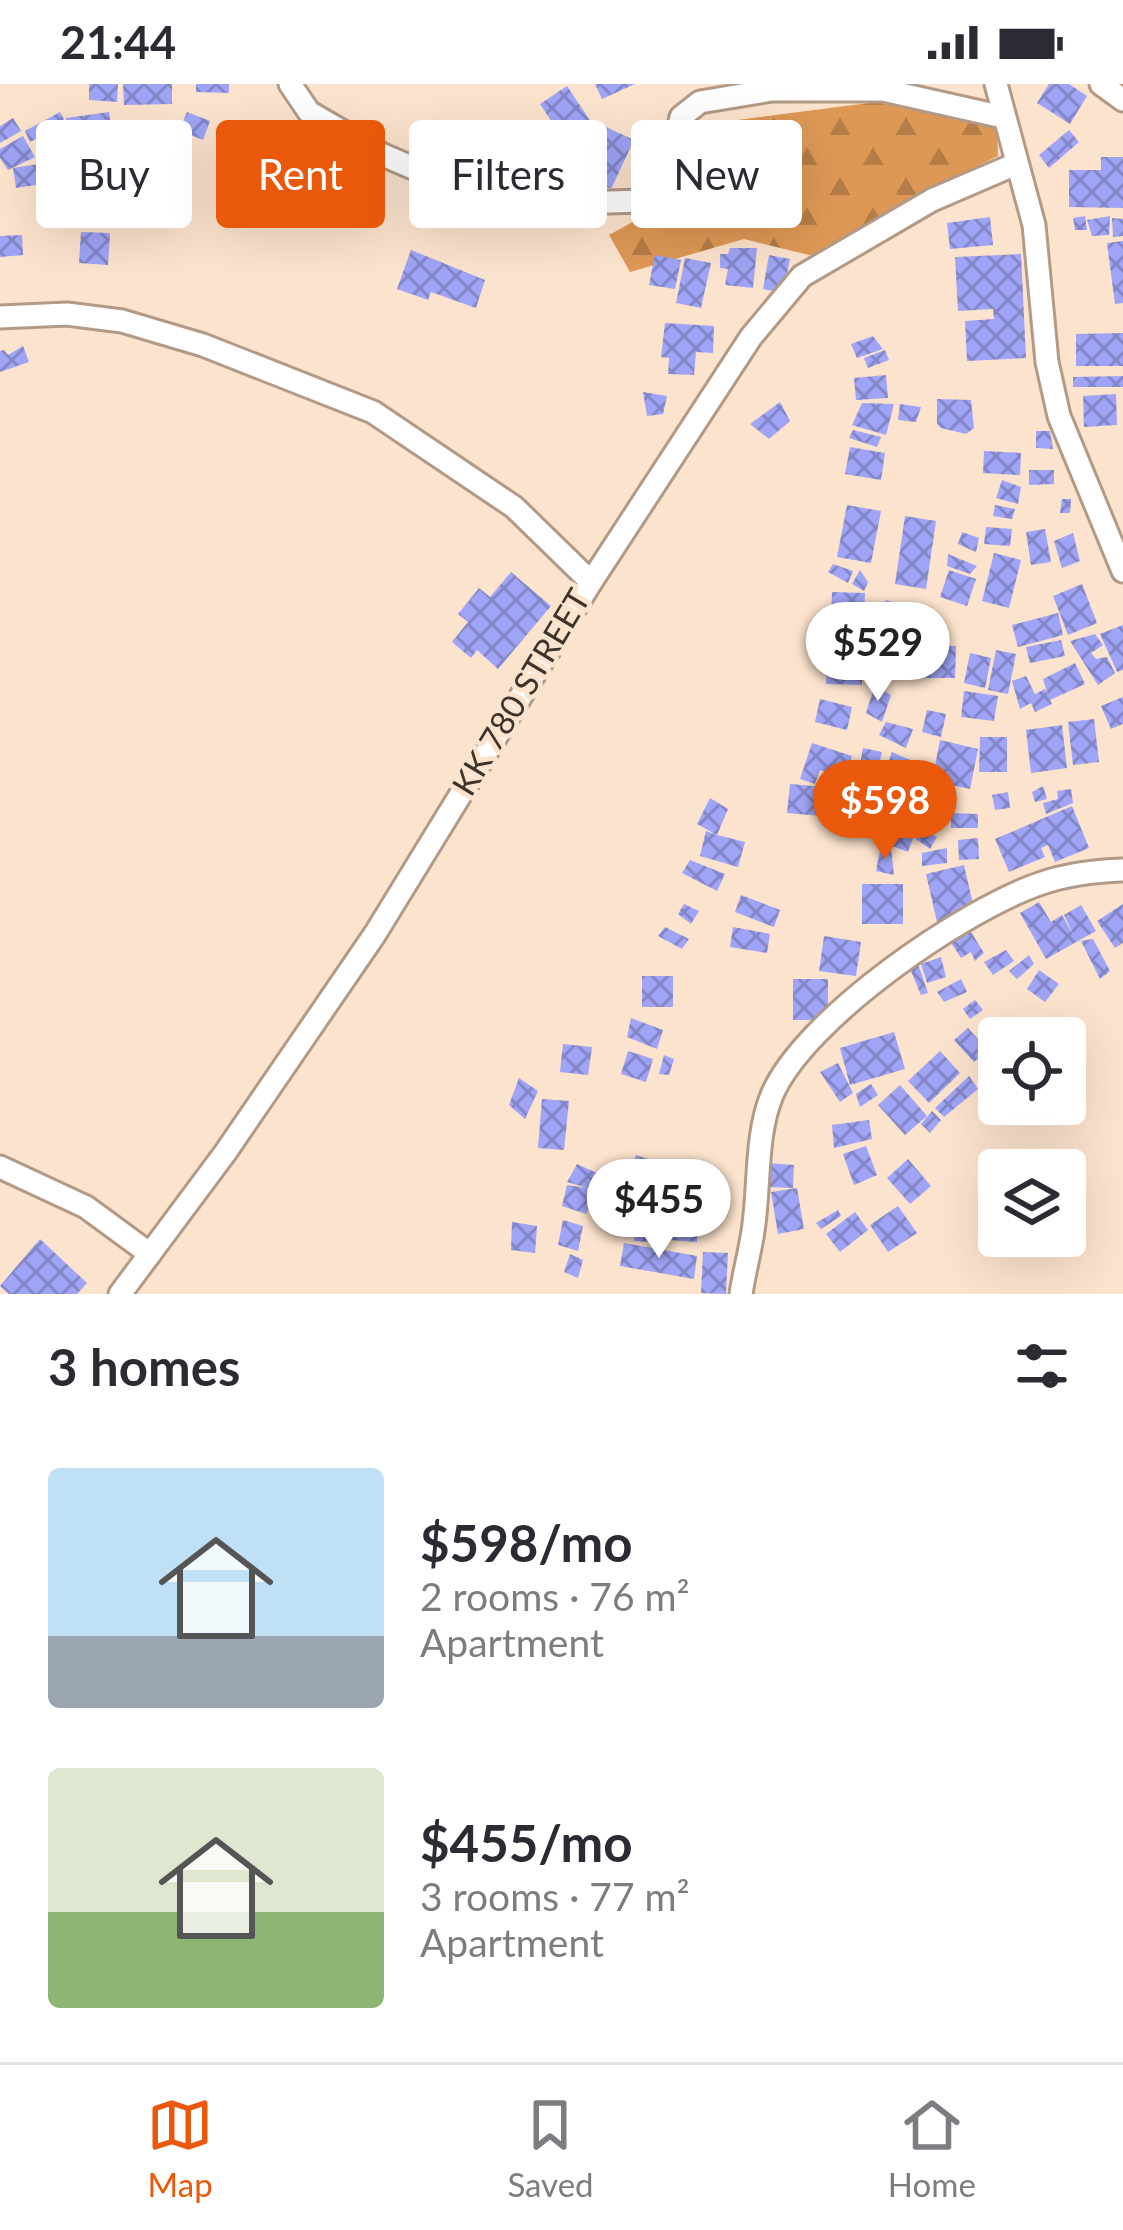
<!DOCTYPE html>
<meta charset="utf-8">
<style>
body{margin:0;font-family:Lato,sans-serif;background:#f2f2f3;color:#2b2b33;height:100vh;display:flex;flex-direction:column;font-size:45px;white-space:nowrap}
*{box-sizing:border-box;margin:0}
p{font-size:39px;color:#7c7c81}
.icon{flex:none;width:66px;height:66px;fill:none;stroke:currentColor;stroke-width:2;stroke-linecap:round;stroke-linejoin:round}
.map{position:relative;height:1210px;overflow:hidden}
.details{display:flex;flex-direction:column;background:#fff;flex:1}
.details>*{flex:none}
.guide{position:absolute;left:36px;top:36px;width:1053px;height:108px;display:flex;gap:24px}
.tools{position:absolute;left:978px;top:933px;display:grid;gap:24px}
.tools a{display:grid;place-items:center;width:108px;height:108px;border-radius:12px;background:#fff;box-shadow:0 12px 48px #0002;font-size:60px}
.price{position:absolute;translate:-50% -102px;padding:0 27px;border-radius:42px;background:#fff;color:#222;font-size:39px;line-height:78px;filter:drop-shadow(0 3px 6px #0008)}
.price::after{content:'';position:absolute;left:50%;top:72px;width:36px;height:27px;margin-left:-18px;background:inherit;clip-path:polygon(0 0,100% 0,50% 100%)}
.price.on{background:#ea580c;color:#fff}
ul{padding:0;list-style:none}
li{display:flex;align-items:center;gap:36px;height:300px;padding:0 48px}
li span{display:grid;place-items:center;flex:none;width:336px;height:240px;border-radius:12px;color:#555}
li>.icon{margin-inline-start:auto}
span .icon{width:144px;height:144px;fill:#fffc;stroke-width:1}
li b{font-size:51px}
h2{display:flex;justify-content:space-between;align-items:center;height:144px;padding:0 48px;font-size:51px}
.chip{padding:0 42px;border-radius:12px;background:#fff;box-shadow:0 12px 48px #0002;font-size:42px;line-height:108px}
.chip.on{background:#ea580c;color:#fff}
.status{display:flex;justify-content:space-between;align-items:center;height:84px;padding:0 60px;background:#fff;direction:ltr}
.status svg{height:33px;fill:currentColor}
.tabs{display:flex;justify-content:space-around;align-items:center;height:168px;border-top:3px solid #e1e1e2;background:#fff;font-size:33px;color:#7c7c81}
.tabs a{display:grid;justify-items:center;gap:6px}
.tabs .on{color:#ea580c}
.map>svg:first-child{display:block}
.forest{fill:url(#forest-firs)}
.building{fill:url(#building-cross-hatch)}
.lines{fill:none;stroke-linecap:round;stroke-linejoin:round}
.street-casing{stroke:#b29a86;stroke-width:27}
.street{stroke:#fff;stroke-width:21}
.labels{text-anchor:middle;stroke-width:10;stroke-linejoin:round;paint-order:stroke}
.street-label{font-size:33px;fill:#3d332b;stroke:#fce3cd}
</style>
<div class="status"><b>21:44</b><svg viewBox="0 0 49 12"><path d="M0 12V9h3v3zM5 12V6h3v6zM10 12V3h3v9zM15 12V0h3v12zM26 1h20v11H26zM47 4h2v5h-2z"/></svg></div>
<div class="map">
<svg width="1123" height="1210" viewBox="0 0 1123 1210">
<defs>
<pattern id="forest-firs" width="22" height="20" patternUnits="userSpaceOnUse" patternTransform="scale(3)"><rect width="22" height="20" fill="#de9856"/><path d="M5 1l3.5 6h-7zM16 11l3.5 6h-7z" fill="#b57d47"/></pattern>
<pattern id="building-cross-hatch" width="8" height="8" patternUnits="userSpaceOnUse" patternTransform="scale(3)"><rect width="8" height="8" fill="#9fa4f6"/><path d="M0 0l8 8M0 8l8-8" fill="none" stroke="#8386c7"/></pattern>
</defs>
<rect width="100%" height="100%" fill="#fce3cd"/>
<path class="forest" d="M 876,18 L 997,43 L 998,72 L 920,110 L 813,172 L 744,155 L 630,188 L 609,151 L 676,114 L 692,42 Z"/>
<g class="building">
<path d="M 89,0 L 118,0 L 117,18 L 89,16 Z"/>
<path d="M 123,0 L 172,0 L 172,20 L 124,21 Z"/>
<path d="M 196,0 L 229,0 L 229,9 L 196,8 Z"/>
<path d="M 595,0 L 635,0 L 602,15 Z"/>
<path d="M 1049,0 L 1069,0 L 1087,12 L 1070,40 L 1037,19 Z"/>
<path d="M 567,2 L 591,38 L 564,56 L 540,20 Z"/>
<path d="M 60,28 L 66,39 L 30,58 L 25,47 Z"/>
<path d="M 109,28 L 113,57 L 70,63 L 66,34 Z"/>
<path d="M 187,28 L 210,37 L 203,56 L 179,46 Z"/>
<path d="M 13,34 L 21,47 L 0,59 L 0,42 Z"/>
<path d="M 604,42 L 634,56 L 611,105 L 581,91 Z"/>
<path d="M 1069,46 L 1079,58 L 1049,84 L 1039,71 Z"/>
<path d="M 290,49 L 318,65 L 291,116 L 262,101 Z"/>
<path d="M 61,51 L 72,74 L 52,83 L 42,61 Z"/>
<path d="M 23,52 L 35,73 L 8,86 L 0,74 L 0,65 Z"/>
<path d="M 117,56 L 148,63 L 142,88 L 112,81 Z"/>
<path d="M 527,61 L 571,93 L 548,124 L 504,92 Z"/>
<path d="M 1101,73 L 1123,73 L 1123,124 L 1069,123 L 1069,86 L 1101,86 Z"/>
<path d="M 39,80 L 42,100 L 16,104 L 13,84 Z"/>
<path d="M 1085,132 L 1087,146 L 1075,146 L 1073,134 Z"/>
<path d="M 1110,132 L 1109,151 L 1092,152 L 1087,136 Z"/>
<path d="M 990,133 L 993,161 L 950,165 L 947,139 Z"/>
<path d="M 1112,134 L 1123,135 L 1123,152 L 1113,153 Z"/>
<path d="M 81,148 L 110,149 L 108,181 L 79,179 Z"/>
<path d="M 22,151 L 23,171 L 0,173 L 0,152 Z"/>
<path d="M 1123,157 L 1123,219 L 1115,220 L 1107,159 Z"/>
<path d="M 730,164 L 757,164 L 753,204 L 725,201 L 728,185 L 720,184 L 720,170 L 728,170 Z"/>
<path d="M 411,166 L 485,196 L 476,224 L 431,208 L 428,216 L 397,205 Z"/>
<path d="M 1021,170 L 1026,274 L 967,277 L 965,237 L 994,235 L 993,225 L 958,227 L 955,173 Z"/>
<path d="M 655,171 L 681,176 L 675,205 L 649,201 Z"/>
<path d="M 769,171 L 790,175 L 783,209 L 763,205 Z"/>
<path d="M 685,174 L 711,179 L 701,224 L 676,219 Z"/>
<path d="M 665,239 L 714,242 L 713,269 L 696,268 L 694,291 L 668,290 L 669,274 L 661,273 Z"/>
<path d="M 1123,249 L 1123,282 L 1076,282 L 1076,250 Z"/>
<path d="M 873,252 L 883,265 L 857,274 L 851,260 Z"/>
<path d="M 23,262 L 29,278 L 0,288 L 0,267 L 4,266 L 8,271 Z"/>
<path d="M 885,266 L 889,276 L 868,284 L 864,274 Z"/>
<path d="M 886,291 L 888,314 L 856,316 L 854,294 Z"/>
<path d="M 1123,292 L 1123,303 L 1073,303 L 1073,293 Z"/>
<path d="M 643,308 L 667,312 L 663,330 L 647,332 Z"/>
<path d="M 1116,310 L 1117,341 L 1084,343 L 1083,312 Z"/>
<path d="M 937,315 L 971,316 L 974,344 L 966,350 L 941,344 L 937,340 Z"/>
<path d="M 780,318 L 790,337 L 769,355 L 750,340 Z"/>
<path d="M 862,319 L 894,320 L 886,351 L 852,341 Z"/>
<path d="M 900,320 L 921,323 L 916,338 L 898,336 Z"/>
<path d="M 853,346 L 881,353 L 877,363 L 849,354 Z"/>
<path d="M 1036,347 L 1050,347 L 1053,365 L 1036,364 Z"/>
<path d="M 850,363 L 885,369 L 881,396 L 845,390 Z"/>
<path d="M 984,367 L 1021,369 L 1020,391 L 983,389 Z"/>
<path d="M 1029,386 L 1054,386 L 1054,400 L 1029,401 Z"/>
<path d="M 1002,396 L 1021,403 L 1018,420 L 996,414 Z"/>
<path d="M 1062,415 L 1071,415 L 1070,429 L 1060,429 Z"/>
<path d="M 847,421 L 881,427 L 871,479 L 837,473 Z"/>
<path d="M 995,421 L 1015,425 L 1012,435 L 993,432 Z"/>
<path d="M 905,432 L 936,437 L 926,505 L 895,500 Z"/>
<path d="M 986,443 L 1012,445 L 1010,462 L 984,460 Z"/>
<path d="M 1045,445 L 1051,478 L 1031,481 L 1026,448 Z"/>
<path d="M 962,448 L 979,454 L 976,468 L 958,460 Z"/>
<path d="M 1073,449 L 1080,477 L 1062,484 L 1054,457 Z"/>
<path d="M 994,469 L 1021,476 L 1009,524 L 982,517 Z"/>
<path d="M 948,470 L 977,482 L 970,490 L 947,482 Z"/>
<path d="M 833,480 L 853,487 L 848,499 L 828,488 Z"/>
<path d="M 860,486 L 868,498 L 864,507 L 852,500 Z"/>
<path d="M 949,486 L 976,495 L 967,522 L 940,513 Z"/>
<path d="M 511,488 L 551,522 L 498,585 L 477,566 L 471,574 L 452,558 L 468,538 L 458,530 L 479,504 L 490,513 Z"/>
<path d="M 1082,500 L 1097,539 L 1068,551 L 1053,512 Z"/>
<path d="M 832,508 L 865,509 L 864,538 L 831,537 Z"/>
<path d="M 886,516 L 917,527 L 910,547 L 879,536 Z"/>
<path d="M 1058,529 L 1063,551 L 1018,563 L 1012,541 Z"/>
<path d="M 855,539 L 873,540 L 872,569 L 839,568 L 839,552 L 855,552 Z"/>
<path d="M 1123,541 L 1123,586 L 1117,588 L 1100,550 Z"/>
<path d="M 1095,550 L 1103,561 L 1091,569 L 1096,575 L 1107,573 L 1115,589 L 1098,601 L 1070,557 Z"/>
<path d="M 887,554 L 899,561 L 895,569 L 881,562 Z"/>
<path d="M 1061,556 L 1065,572 L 1030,579 L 1026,563 Z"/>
<path d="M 922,562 L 956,562 L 955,594 L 922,594 Z"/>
<path d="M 996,566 L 1016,570 L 1008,610 L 988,606 Z"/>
<path d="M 970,569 L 991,574 L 985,604 L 964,599 Z"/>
<path d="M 1075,579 L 1085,600 L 1050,616 L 1052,620 L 1035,628 L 1031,619 L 1020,625 L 1012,597 L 1026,592 L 1035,610 L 1045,605 L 1048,612 L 1043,595 Z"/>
<path d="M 827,581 L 862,582 L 862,601 L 826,600 Z"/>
<path d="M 875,601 L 891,611 L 882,638 L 866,629 Z"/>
<path d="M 964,607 L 998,612 L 994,637 L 961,633 Z"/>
<path d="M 1123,613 L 1123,640 L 1111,645 L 1101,622 Z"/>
<path d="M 820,615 L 852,623 L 847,646 L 815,638 Z"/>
<path d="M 927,626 L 946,630 L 941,653 L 922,648 Z"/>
<path d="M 1094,635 L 1099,678 L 1073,681 L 1068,638 Z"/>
<path d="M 886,638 L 913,645 L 906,664 L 879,651 Z"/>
<path d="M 1062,641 L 1067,684 L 1031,689 L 1026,646 Z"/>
<path d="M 980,653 L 1007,653 L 1007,688 L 979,688 Z"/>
<path d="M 940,656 L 978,665 L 970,705 L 932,697 Z"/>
<path d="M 812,659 L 852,672 L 842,704 L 825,699 L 829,689 L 820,686 L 815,700 L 800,695 Z"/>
<path d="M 863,664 L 882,668 L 877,690 L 859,686 Z"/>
<path d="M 892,668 L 919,680 L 915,696 L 886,686 Z"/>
<path d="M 873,692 L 919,700 L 916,721 L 869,713 Z"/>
<path d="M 790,700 L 835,704 L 832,733 L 787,729 Z"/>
<path d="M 1043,702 L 1047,715 L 1035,718 L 1032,708 Z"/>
<path d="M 923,703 L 943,708 L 942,723 L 920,716 Z"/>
<path d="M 1071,705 L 1073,719 L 1046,730 L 1043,719 L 1058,715 L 1057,707 Z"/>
<path d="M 1008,708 L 1010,724 L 995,726 L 992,711 Z"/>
<path d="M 710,714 L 728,725 L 717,751 L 745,758 L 738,783 L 700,772 L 706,747 L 717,751 L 697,740 Z"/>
<path d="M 842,714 L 860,723 L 849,747 L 832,740 Z"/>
<path d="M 1072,722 L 1089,764 L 1055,778 L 1048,761 L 1041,764 L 1045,773 L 1009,788 L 995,755 Z"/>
<path d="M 891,724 L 920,735 L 908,768 L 879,757 Z"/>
<path d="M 951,729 L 978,730 L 978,744 L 951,744 Z"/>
<path d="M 920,744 L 937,753 L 930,765 L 916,755 Z"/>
<path d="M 978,754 L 979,775 L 959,776 L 958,756 Z"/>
<path d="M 947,764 L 947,779 L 922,782 L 922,769 Z"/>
<path d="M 891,765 L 894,791 L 876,787 L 880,766 Z"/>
<path d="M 690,776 L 725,790 L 717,807 L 682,789 Z"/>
<path d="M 964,781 L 975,829 L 937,838 L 926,790 Z"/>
<rect x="862" y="800" width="41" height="40"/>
<path d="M 741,811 L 780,826 L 774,843 L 735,828 Z"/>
<path d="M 1039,818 L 1051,838 L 1062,831 L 1074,852 L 1064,831 L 1081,821 L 1096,847 L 1046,875 L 1020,829 Z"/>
<path d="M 684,820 L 699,827 L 691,840 L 678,830 Z"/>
<path d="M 1123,820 L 1123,859 L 1115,864 L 1097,837 Z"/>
<path d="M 665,843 L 689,855 L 682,865 L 658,852 Z"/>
<path d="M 733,843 L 770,850 L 767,869 L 730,863 Z"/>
<path d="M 971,848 L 984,869 L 975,877 L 971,868 L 961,874 L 950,857 Z"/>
<path d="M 824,852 L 861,858 L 856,892 L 819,887 Z"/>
<path d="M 1093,855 L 1110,887 L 1100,895 L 1081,857 Z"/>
<path d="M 1006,866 L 1014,877 L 993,891 L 984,878 Z"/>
<path d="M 1029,871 L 1034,880 L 1017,895 L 1009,887 Z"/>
<path d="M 941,873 L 946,893 L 927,899 L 921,880 Z"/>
<path d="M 917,877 L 928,909 L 921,911 L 908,880 Z"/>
<path d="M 1039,886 L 1059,900 L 1045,918 L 1027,905 Z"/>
<rect x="642" y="892" width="31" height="31"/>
<rect x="793" y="895" width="35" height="41"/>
<path d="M 961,895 L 967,908 L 944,918 L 937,908 Z"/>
<path d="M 975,916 L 983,926 L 970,935 L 963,925 Z"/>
<path d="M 631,934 L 663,946 L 657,965 L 627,953 Z"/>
<path d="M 968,944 L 988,966 L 974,978 L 954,956 Z"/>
<path d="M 894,948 L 905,985 L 850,1001 L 840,964 Z"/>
<path d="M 563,960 L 592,963 L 588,991 L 560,988 Z"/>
<path d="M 628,967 L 653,975 L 646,998 L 621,990 Z"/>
<path d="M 940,967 L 960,989 L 929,1019 L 908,997 Z"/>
<path d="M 664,971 L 674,975 L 669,991 L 659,990 Z"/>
<path d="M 838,979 L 853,1009 L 840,1018 L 820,988 Z"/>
<path d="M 969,992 L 978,1005 L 944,1033 L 935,1024 Z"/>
<path d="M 519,994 L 538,1007 L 525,1035 L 509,1021 Z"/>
<path d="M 871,1000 L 878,1011 L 860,1023 L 856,1010 Z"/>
<path d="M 900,1001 L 927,1032 L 905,1051 L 878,1021 Z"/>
<path d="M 542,1015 L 569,1017 L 564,1066 L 538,1064 Z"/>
<path d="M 932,1027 L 941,1036 L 930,1049 L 921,1040 Z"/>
<path d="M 869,1036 L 872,1055 L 834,1064 L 832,1041 Z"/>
<path d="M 866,1062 L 877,1091 L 854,1101 L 843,1070 Z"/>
<path d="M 636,1071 L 654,1077 L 650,1094 L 630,1087 Z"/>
<path d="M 908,1075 L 931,1102 L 910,1120 L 887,1094 Z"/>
<path d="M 767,1079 L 794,1081 L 793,1104 L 766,1103 Z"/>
<path d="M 577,1080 L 599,1090 L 594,1106 L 567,1098 Z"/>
<path d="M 678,1096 L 711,1104 L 705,1132 L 672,1124 Z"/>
<path d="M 567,1101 L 587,1104 L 587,1110 L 594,1113 L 586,1130 L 562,1122 Z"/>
<path d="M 797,1104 L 804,1145 L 778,1150 L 771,1108 Z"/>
<path d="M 637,1105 L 668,1107 L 665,1159 L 634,1157 Z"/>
<path d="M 898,1122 L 917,1149 L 888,1168 L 870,1141 Z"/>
<path d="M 838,1126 L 841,1132 L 821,1145 L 816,1139 Z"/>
<path d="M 855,1128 L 868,1146 L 840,1168 L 826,1150 Z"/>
<path d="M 672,1133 L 698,1134 L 697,1158 L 670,1156 Z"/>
<path d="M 563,1136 L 583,1142 L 578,1167 L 558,1161 Z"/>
<path d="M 512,1138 L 537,1142 L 535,1169 L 511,1166 Z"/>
<path d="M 40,1155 L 87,1199 L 77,1210 L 9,1210 L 0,1202 Z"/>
<path d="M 624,1159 L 697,1172 L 694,1195 L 620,1182 Z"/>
<path d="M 703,1168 L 728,1169 L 726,1210 L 701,1209 Z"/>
<path d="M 570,1170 L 583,1176 L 578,1194 L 564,1188 Z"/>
</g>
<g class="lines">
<defs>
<g id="street">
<path d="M 290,0 L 309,28 L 383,71 L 469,108 L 542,120 L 642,117 C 676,107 673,64 681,33 L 700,18 L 772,6 L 883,6 L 1003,33"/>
<path d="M 996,0 L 1034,141 L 1047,278 L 1059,332 L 1123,487"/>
<path d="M 1101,0 L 1123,16"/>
<path d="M 0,233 L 67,230 L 122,237 L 203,261 L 373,328 L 514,423 L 591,498 L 375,850 L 225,1069 L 120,1210"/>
<path d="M 591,498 L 751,253 L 802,192 L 932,116 L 1016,80"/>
<path d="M 0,1083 L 86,1123 L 150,1170"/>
<path d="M 741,1210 C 744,1189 750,1168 753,1147 C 760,1103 755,1052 772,1011 C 804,935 964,825 1042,799 C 1068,790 1096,787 1123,786"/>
</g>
</defs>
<use href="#street" class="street-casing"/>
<use href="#street" class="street"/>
</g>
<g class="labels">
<g class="street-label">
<text transform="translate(521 608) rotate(-59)" y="12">KK 780 STREET</text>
</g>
</g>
</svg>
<div class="tools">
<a><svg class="icon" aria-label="locate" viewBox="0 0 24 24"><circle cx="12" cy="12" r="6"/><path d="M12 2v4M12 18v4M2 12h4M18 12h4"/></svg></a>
<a><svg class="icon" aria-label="layers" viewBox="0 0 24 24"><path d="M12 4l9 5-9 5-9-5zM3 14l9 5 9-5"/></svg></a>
</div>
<b class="price" style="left:878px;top:620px">$529</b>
<b class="price on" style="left:885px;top:778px">$598</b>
<b class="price" style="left:659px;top:1177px">$455</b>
<div class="guide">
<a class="chip">Buy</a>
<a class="chip on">Rent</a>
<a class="chip">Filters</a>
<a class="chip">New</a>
</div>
</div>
<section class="details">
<h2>3 homes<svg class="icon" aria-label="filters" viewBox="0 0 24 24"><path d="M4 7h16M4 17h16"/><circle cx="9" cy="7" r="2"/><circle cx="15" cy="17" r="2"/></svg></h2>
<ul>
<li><span style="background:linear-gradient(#bfe0f5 70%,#9aa5b1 0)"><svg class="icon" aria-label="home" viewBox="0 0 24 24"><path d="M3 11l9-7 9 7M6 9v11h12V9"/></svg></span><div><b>$598/mo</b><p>2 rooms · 76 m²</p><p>Apartment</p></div></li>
<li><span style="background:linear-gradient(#dfe7d0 60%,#8fb573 0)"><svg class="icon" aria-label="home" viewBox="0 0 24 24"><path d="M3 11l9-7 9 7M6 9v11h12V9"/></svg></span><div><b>$455/mo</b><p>3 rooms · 77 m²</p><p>Apartment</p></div></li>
</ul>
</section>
<nav class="tabs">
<a class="on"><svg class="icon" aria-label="map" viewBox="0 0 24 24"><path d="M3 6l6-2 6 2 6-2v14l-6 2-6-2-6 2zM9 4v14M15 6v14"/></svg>Map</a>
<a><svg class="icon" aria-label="saved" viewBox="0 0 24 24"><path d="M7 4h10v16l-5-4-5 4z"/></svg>Saved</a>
<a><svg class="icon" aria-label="home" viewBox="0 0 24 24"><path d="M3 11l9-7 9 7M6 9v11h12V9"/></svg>Home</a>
</nav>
